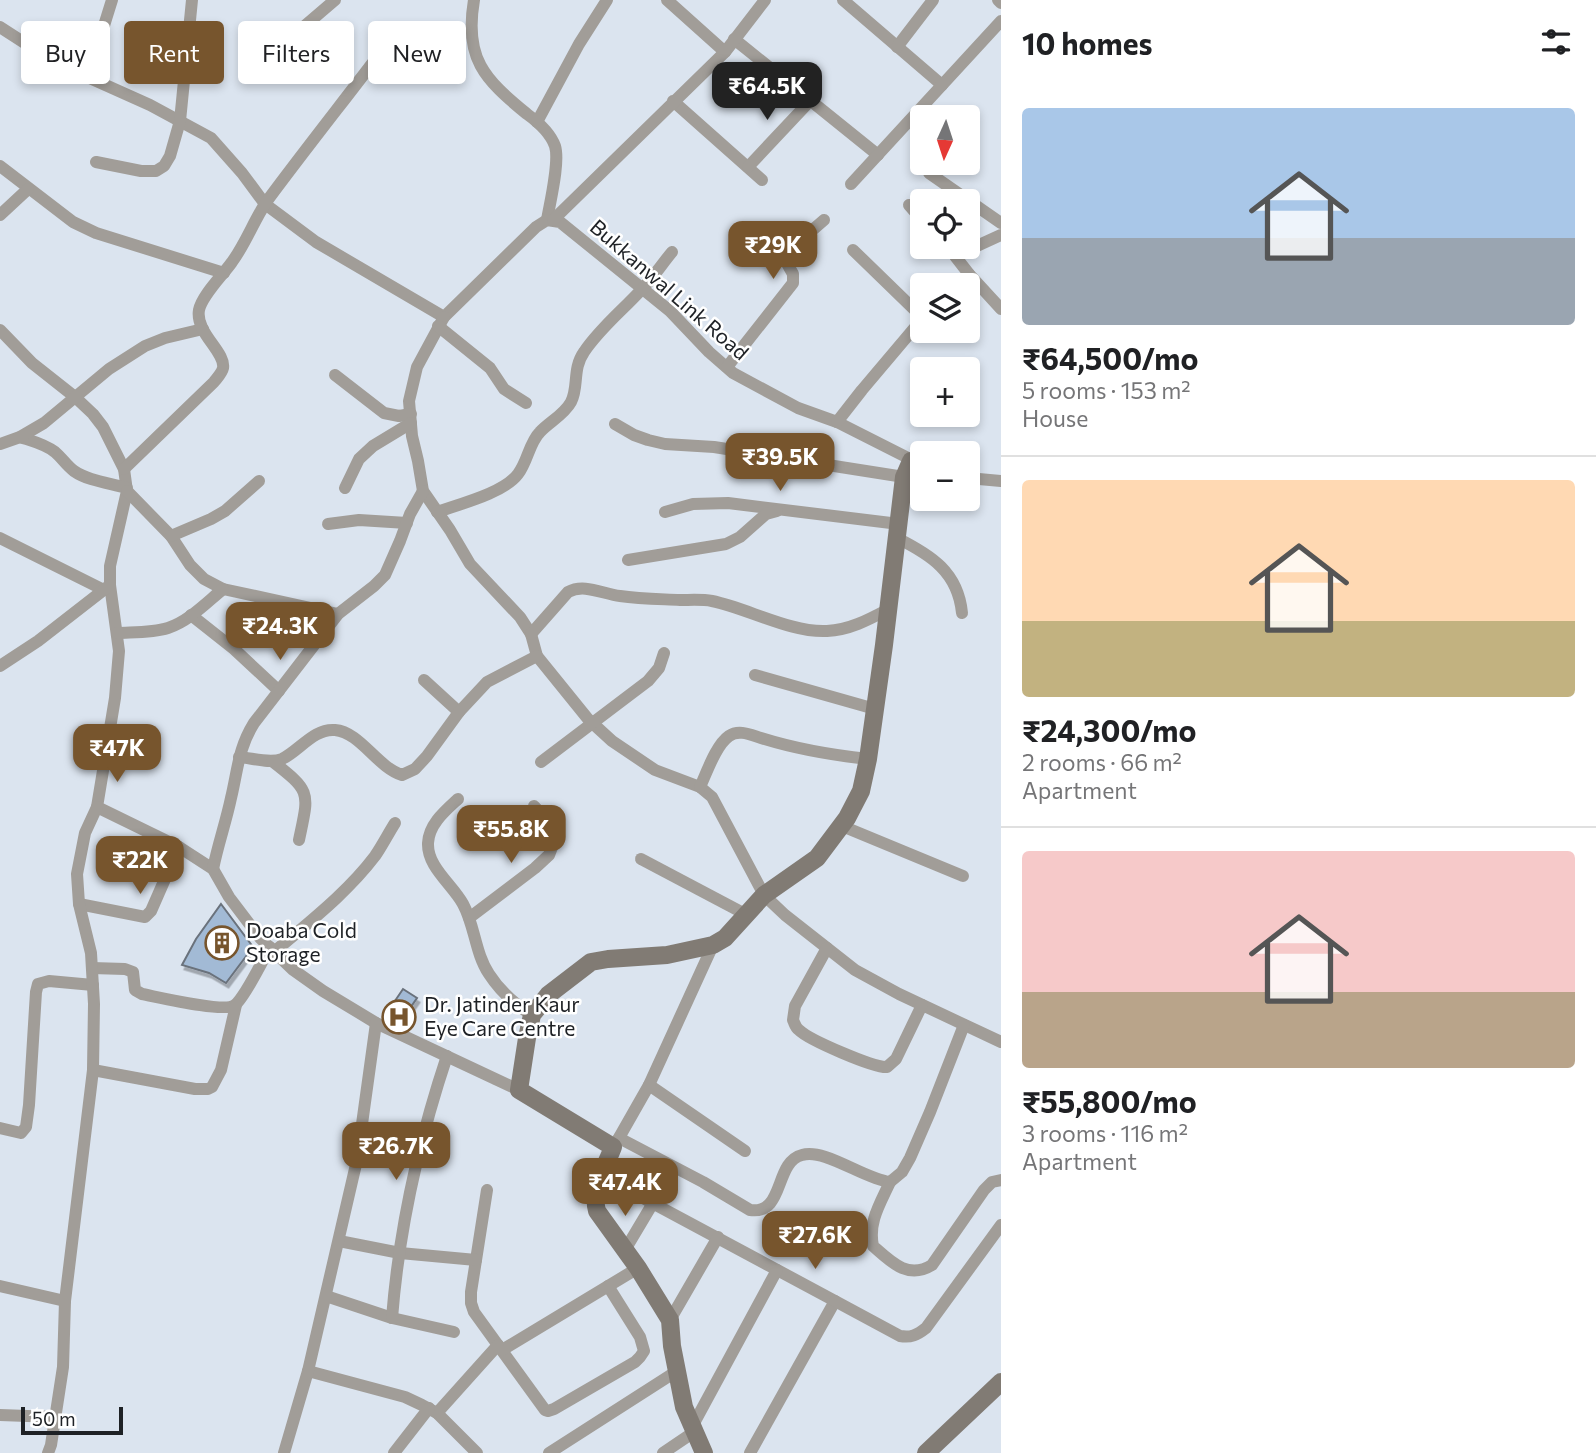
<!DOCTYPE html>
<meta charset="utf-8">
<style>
body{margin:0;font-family:Commissioner,sans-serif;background:#f2f2f2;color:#202124;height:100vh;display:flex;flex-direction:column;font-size:26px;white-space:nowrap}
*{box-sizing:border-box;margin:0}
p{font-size:23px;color:#757577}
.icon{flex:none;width:38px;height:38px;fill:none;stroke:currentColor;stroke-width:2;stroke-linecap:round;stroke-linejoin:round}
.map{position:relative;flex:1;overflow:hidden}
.panel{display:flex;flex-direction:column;background:#fff;width:595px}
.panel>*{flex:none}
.top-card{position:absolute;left:21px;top:21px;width:665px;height:63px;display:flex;gap:14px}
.needle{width:46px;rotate:183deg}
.buttons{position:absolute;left:910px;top:105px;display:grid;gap:14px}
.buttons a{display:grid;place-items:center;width:70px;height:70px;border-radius:7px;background:#fff;box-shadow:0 4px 10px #0003;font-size:35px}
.scale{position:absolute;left:21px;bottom:18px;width:102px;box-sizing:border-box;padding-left:7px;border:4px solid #1e2125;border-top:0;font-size:19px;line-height:24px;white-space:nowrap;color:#1e2125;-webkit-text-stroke:5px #fff;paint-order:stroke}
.price{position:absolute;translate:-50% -60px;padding:0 16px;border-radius:14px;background:#77552d;color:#fff;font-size:23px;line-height:46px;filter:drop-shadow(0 2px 4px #0008)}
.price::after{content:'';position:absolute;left:50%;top:42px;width:21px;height:16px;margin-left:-10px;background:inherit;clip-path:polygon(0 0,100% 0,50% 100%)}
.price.active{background:#222;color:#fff}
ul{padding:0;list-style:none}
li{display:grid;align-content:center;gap:14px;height:371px;padding:0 21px}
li+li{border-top:2px solid #e0e0e0}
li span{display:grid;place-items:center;height:217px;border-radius:7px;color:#555}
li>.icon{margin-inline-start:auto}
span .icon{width:126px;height:126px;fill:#fffc;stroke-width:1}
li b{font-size:30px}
h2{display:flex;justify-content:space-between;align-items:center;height:84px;padding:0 21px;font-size:30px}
.pill{padding:0 24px;border-radius:7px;background:#fff;box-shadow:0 4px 10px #0003;font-size:24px;line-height:63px}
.pill.active{background:#77552d;color:#fff}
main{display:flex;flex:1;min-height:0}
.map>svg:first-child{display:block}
.building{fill:#a2bad5;stroke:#6a727c;stroke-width:2;filter:url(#shadow)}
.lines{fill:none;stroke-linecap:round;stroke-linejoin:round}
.street{stroke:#a19d98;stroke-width:12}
.secondary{stroke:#817b74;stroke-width:18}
.labels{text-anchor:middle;stroke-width:5;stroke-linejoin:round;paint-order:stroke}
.street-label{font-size:21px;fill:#1e2125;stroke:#fff}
.poi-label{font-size:21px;fill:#1e2125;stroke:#fff;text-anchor:start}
</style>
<main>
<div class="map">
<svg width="1001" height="1453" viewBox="0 0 1001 1453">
<defs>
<filter id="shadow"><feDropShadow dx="2.5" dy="4.5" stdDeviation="0" flood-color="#0004"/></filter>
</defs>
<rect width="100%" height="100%" fill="#dbe4ef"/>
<g class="building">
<path d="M 221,904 L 253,947 L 226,983 L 209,973 L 182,965 L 196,939 Z"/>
<path d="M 403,989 L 417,998 L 399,1024 L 384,1017 Z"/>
</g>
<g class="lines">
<g class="street">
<path d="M 474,0 C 464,58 484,79 527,114 C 538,122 550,132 555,146 C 560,162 550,202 547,220"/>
<path d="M 667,0 L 725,52"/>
<path d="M 843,0 L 942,85"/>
<path d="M 998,0 L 1001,3"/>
<path d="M 0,27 L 54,62 L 150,105 L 211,138 L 242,173 L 265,204 L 316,242 L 444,317 L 536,227 L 547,220 L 560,222 L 670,311 L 709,352 L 733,373 L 798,408 L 837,422 L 922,465"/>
<path d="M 734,39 L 878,155"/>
<path d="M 897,47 L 933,0"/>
<path d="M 266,59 L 335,0"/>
<path d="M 88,77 L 112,0"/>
<path d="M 673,101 L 762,180"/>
<path d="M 537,122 L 579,44 L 607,0"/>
<path d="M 96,162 L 141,171 L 156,171 L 164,166 L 170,156 L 180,121 L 192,0"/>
<path d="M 0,166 L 73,222 L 96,233 L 224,273"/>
<path d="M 748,167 L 810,101"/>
<path d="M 929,173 L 1001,223"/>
<path d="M 851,184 L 1001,21"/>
<path d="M 909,205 L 922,220"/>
<path d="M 0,215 L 28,189"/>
<path d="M 553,220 L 725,52 L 765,0"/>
<path d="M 853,250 L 922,317"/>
<path d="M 969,274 L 1001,309"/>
<path d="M 957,285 L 969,274 L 955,256 L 1001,235"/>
<path d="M 444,317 L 417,367 L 409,401 L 412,436 L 418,461 L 423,491 L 450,530 L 470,564 L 520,617 L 531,634 L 537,656 L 588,719 L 612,741 L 655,770 L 700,787 L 712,797 L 764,895 L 785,915 L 855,970 L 899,994 L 1001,1042"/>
<path d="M 438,326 L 490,368 L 504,389 L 526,403"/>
<path d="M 0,330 L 32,363 L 75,397 L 93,414 L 103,427 L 124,469 L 127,491 L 110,566 L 110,585 L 119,651 L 115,698 L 97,807 L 179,847 L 213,869 L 229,897 L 260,938 L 292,969 L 323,991 L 376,1023 L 519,1090"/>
<path d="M 727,367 L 793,283 L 793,274 L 784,258 L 787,252 L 824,220"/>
<path d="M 335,375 L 384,413 L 399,416 L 411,414"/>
<path d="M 837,422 L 862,390 L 922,319"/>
<path d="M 615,424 L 634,435 L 648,440 L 665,444 L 714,447 L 904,477"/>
<path d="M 20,437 C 32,441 45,444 55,452 C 62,458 67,466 74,471 C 88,481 110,483 127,488"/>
<path d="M 0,444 L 20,437 L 44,423 L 109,369 L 145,346 L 165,338 L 203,329"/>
<path d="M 124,469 L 214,382 C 217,378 222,373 223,368 C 226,352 195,333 199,310 C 202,295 223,275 232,262 C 246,243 254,220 267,201 C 304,151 343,102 381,52"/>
<path d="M 968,478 L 1001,481"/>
<path d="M 345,488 L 359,459 L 373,446 L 411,423"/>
<path d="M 127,491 L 171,536 L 190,565 L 204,579 L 223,589 L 338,614"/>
<path d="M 437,512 C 460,504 504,493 518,474 C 528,461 529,443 540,432 C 549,422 564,415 571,402 C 579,387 572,369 584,352 C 600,328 623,310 642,289 C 653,278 662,264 672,252"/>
<path d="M 665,512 L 693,504 L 728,503 L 899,524"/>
<path d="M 328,524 L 359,520 L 407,523"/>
<path d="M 171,536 L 211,519 L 225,511 L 259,481"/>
<path d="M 0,538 L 104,590"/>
<path d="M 897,538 C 931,555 958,572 962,613"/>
<path d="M 628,560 L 726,544 L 740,537 L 766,514 L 777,511"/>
<path d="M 191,615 L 234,649 L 279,691"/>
<path d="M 117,633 C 133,632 152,633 168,628 C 189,621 206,603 223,589"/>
<path d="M 531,634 L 568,592 C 584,583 603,594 620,596 C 640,599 660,599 680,600 C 690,600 702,599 712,601 C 747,608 791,633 827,631 C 849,630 868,620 887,610"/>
<path d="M 0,666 L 38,641 L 110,585"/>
<path d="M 755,675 L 875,709"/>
<path d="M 424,680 L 459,712"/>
<path d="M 239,757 C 252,758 270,764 282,759 C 299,751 314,728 335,730 C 360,732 377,767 402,775 L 415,769 L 427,756 L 459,712 L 487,682 L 537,656"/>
<path d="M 272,761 C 312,792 309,792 299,840"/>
<path d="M 541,762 L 648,681 L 659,668 L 664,653"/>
<path d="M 700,787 C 707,772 716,745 729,736 C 739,729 751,735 761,738 C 796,749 831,755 868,759"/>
<path d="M 458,799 C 445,811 429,824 428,843 C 427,867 452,884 463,904 C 475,926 475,953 489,974 C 500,991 514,1004 532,1015"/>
<path d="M 842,826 L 963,876"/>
<path d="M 641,859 L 747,915"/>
<path d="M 213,869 C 218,844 226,822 231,798 C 238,769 238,749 254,723 L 338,614 L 374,586 L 385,575 L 400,541 L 410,514 L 423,491"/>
<path d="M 79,904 L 145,917 L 151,911 L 179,847"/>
<path d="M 469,918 L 535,868 L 549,855 L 554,842 L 552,830 L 548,821 L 534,806"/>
<path d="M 827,948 L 795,1006 L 793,1020 C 795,1024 795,1027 799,1030 C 809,1040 874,1068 887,1067 L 896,1059 L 922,1005"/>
<path d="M 274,952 C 309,922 347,893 375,856 C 382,846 388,834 395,823"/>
<path d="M 92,968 L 125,969 L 133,972 L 135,990 L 142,994 C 158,997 225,1013 235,1005 C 245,997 263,960 270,947"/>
<path d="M 93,1070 L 195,1089 L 208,1089 L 212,1087 L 221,1070 L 236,1005"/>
<path d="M 649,1085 L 745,1151"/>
<path d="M 0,1128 L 21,1133 L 26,1127 L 29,1105 L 36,992 L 38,984 L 49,981 L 93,985"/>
<path d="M 619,1138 L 703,1182 L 750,1210 C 785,1215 774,1162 802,1155 C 825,1148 864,1179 890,1182 L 902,1172 L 910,1158 L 930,1112 L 964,1025"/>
<path d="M 616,1143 L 649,1085 L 713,945"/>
<path d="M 602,1176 L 835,1301 L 750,1453"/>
<path d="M 890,1182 C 880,1204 868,1222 873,1246 C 891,1262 908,1280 932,1265 L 984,1190 L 992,1182 L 1001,1180"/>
<path d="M 487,1190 L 471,1292 L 471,1303 L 474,1312 L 545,1410 L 548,1411 L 554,1409 L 635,1362 L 640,1357 L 644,1351 L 640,1337 L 608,1286"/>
<path d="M 339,1241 L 400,1253 L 476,1260"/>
<path d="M 625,1250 L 653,1203"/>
<path d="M 0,1286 L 65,1301"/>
<path d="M 326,1296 L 392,1318 L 454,1332"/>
<path d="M 835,1301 L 900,1336 C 911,1338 917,1335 926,1328 L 1001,1225"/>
<path d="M 392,1318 C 399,1229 419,1140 447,1056"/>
<path d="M 670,1320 L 718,1237"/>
<path d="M 502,1350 L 638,1268"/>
<path d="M 308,1371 L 405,1397 L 422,1405 L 437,1413 L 477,1453"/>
<path d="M 437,1413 L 498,1345"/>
<path d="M 0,1415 L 55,1417"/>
<path d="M 692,1427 L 777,1270"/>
<path d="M 48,1453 L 51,1445 L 63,1367 L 65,1301 L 93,1070 L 94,1004 L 91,953 L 79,904 L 77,874 L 85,833 L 97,807"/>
<path d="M 284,1453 L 308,1371 L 357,1160 L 376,1023"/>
<path d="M 394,1453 L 429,1408"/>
<path d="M 549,1453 L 677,1371"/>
<path d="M 663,1453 L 694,1432"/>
</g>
<g class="secondary">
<path d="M 704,1453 L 684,1407 L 672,1346 L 670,1320 L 638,1268 L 597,1211 C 591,1189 606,1166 613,1147 L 519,1090 L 527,1038 L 532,1015 L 548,995 L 591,962 L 608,959 L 667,955 L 713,945 L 725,938 L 764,895 L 817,858 L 847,818 L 861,791 L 868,759 L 884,645 L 904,477 L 911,461"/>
<path d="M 926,1453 L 1001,1382"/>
</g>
</g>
<defs>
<symbol id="building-ring" viewBox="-11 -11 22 22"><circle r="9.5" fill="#fff" stroke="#77552d" stroke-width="1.5"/><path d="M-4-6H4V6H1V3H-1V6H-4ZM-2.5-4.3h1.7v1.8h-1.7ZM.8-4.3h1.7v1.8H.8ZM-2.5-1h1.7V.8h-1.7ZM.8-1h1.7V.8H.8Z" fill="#77552d"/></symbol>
<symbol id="hospital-ring" viewBox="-11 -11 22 22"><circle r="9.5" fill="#fff" stroke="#77552d" stroke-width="1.5"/><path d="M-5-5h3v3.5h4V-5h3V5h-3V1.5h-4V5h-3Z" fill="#77552d"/></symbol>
</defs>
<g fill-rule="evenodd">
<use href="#building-ring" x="203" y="924" width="38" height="38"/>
<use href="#hospital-ring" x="380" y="998" width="38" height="38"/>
</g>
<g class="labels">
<g class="street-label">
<text transform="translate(669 290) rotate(41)" y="7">Bukkanwal Link Road</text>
</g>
<g class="poi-label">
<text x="246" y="938">Doaba Cold<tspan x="246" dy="24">Storage</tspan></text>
<text x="424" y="1012">Dr. Jatinder Kaur<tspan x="424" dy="24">Eye Care Centre</tspan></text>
</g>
</g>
</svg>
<div class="buttons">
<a><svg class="needle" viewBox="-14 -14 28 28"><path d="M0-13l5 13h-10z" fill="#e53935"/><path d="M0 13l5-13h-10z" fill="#757577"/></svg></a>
<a><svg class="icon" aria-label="locate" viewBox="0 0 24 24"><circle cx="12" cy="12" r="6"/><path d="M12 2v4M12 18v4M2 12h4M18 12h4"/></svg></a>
<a><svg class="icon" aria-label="layers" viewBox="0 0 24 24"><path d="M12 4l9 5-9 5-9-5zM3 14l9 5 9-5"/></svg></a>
<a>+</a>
<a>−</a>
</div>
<div class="scale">50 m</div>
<b class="price active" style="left:767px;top:122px">₹64.5K</b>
<b class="price" style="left:773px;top:281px">₹29K</b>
<b class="price" style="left:780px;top:493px">₹39.5K</b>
<b class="price" style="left:280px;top:662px">₹24.3K</b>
<b class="price" style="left:117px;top:784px">₹47K</b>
<b class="price" style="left:511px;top:865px">₹55.8K</b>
<b class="price" style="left:140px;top:896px">₹22K</b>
<b class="price" style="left:396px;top:1182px">₹26.7K</b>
<b class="price" style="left:625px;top:1218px">₹47.4K</b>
<b class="price" style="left:815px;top:1271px">₹27.6K</b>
<div class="top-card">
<a class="pill">Buy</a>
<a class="pill active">Rent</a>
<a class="pill">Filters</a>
<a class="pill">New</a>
</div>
</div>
<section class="panel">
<h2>10 homes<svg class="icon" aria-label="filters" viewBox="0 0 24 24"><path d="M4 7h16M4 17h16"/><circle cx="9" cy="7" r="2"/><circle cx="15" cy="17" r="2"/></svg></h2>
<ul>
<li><span style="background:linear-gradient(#a9c7e8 60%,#9aa5b1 0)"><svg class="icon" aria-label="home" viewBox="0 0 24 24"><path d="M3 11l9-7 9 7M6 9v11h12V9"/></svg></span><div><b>₹64,500/mo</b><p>5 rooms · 153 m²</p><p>House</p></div></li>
<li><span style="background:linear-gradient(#ffd9b3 65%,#c2b280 0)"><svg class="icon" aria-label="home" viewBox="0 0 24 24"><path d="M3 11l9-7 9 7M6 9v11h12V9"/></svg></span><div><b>₹24,300/mo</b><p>2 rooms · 66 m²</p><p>Apartment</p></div></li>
<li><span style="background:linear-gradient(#f6c9c9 65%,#b9a48a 0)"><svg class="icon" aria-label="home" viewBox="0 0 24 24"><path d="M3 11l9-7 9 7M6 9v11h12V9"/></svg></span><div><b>₹55,800/mo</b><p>3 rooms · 116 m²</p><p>Apartment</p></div></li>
</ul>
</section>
</main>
